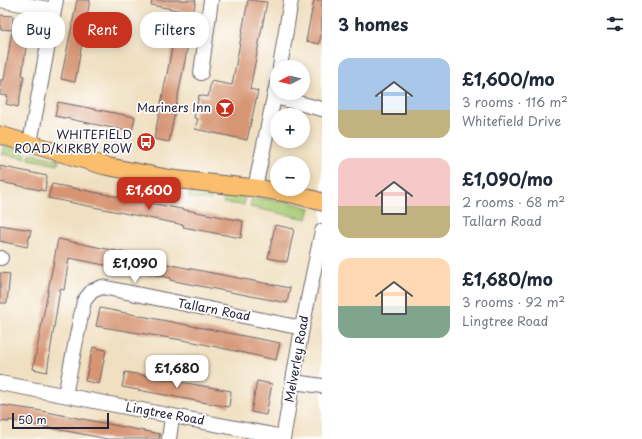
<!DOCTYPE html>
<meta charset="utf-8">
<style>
body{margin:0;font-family:"Playpen Sans",sans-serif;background:#f2f2f3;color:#1f2937;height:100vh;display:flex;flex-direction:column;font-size:15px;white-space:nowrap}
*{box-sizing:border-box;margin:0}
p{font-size:13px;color:#747a83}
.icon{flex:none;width:22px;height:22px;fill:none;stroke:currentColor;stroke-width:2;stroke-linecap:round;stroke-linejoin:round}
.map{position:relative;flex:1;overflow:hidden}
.side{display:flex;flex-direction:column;background:#fff;width:320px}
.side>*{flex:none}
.guide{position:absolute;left:12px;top:12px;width:250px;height:36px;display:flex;gap:8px}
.needle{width:26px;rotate:263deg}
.tools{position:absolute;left:270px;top:60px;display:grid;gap:8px}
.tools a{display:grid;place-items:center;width:40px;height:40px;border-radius:50%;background:#fff;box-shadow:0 2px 10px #0003;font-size:20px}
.scale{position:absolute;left:12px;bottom:10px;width:97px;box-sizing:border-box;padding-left:4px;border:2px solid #22223b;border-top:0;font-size:11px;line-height:14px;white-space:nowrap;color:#22223b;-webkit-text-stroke:3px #fff;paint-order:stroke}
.price{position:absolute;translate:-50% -34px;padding:0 9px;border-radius:8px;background:#fff;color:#222;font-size:13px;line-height:26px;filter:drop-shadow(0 1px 2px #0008)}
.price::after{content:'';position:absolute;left:50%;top:24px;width:12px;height:9px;margin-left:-6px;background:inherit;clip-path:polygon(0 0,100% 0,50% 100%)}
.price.on{background:#c8321e;color:#fff}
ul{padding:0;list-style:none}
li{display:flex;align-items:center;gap:12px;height:100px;padding:0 16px}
li span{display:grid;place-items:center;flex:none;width:112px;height:80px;border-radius:12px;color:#555}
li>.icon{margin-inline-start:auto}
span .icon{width:48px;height:48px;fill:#fffc;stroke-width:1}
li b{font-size:17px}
h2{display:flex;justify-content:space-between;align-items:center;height:48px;padding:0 16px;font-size:17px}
.tag{padding:0 14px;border-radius:16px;background:#fff;box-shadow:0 2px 10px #0003;font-size:14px;line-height:36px}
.tag.on{background:#c8321e;color:#fff}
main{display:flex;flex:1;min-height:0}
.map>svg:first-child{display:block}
.green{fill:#a8cb74;stroke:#657658}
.building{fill:#d69573}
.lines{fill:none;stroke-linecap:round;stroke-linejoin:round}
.minor-casing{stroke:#6a646a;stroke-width:16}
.major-casing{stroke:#6a646a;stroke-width:19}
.minor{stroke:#fff;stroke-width:14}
.major{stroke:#fabe6d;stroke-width:17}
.labels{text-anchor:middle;stroke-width:3.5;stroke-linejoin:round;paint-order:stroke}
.poi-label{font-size:12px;fill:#22223b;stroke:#fff;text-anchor:end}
.street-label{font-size:12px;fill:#22223b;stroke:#fff}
</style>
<main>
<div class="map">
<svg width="322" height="439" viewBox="0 0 322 439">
<rect width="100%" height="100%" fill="#fff"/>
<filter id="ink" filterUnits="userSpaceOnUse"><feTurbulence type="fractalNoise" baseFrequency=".025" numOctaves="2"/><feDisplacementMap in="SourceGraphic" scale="8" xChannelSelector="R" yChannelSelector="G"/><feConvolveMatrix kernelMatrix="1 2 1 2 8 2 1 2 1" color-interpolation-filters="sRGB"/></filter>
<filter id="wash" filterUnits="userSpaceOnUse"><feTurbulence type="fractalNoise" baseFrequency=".012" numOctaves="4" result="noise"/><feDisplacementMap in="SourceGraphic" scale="16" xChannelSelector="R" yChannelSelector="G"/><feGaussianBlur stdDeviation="0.9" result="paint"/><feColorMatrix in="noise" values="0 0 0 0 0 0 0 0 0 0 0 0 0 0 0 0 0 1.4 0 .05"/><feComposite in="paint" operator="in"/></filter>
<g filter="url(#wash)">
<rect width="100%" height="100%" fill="#f0e0c1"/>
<g class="green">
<path d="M 4,145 L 26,151 L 25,158 L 2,154 Z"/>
<path d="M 30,153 L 59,160 L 58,165 L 29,159 Z"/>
<path d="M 131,183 L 179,187 L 178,195 L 131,185 Z"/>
<path d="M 190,190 L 212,192 L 211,200 L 189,198 Z"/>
<path d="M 224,193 L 245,196 L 244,205 L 223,203 Z"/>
<path d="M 252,198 L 287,201 L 310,208 L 307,219 L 250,207 Z"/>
</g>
<g id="blocks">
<g class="building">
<path d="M 77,0 L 90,0 L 75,82 L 61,79 Z"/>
<path d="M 152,0 L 196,0 L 193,13 L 151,5 Z"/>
<path d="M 248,0 L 267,2 L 250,89 L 258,91 L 247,140 L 195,129 L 198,119 L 194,118 L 199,95 L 208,97 L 211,81 L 232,85 Z"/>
<path d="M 314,0 L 322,0 L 322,30 L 319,44 L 306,41 Z"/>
<path d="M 0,15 L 13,16 L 12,30 L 0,29 Z"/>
<path d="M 12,32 L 28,34 L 22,75 L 24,76 L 18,107 L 6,104 L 8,96 L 0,95 L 0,80 L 4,80 Z"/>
<path d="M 175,33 L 190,35 L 169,142 L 154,139 Z"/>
<path d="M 58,102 L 135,117 L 132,132 L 55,116 Z"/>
<path d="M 0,166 L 47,176 L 45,191 L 0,182 Z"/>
<path d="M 52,184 L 243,221 L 241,238 L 183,227 L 184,225 L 48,198 Z"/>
<path d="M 0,225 L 31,230 L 27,247 L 0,241 Z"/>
<path d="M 275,225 L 294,229 L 287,262 L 268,258 Z"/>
<path d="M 58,239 L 166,261 L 166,264 L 290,288 L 287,303 L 184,283 L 170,280 L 171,278 L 69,258 L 64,290 L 60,289 L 47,372 L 33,369 Z"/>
<path d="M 0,273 L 10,274 L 7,303 L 0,303 Z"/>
<path d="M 100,308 L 280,343 L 276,360 L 194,342 L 96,326 Z"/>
<path d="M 93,347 L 106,350 L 99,384 L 85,381 Z"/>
<path d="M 125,372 L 231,391 L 229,407 L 122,387 Z"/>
<path d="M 257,381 L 272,384 L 266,415 L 251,412 Z"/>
<path d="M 0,405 L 36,410 L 160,434 L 159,439 L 108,439 L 9,420 L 9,422 L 0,421 Z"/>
</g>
</g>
</g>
<g filter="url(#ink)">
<use href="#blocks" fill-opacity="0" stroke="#6a646a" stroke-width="1"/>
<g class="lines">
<defs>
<g id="minor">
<path d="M 0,0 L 54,10"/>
<path d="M 280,67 L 291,0"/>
<path d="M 201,73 L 211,0"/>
<path d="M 275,97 L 322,109"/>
<path d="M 30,143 L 56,0"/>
<path d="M 255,188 L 277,83"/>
<path d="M 0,258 L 1,258"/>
<path d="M 294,382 L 322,386"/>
<path d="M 0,383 L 283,437"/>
<path d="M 65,395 L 84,301 L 92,291 L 102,287 L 302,328"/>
<path d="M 169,439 L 172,417"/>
<path d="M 283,439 L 302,328 L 322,231"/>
</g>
<path id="major" d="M 0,135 L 105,166 L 172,179 L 255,188 L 293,194 L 322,202"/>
</defs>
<use href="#minor" class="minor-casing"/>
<use href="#major" class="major-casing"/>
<use href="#minor" class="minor"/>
<use href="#major" class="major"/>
</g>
</g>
<defs>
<symbol id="bar-disc" viewBox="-11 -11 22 22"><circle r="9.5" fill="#c8321e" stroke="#fff"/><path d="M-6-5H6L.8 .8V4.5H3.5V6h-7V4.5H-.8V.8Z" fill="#fff"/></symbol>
<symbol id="bus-disc" viewBox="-11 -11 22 22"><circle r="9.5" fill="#c8321e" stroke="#fff"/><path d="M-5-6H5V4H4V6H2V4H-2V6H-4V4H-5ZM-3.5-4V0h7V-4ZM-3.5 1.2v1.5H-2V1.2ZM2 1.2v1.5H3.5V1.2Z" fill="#fff"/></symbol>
</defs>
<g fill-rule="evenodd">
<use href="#bar-disc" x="214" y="97" width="22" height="22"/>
<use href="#bus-disc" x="135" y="131" width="22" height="22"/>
</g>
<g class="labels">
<g class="poi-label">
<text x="211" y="112">Mariners Inn</text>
<text x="132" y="139">WHITEFIELD<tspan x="132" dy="14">ROAD/KIRKBY ROW</tspan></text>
</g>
<g class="street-label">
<text transform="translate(214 310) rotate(11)" y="4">Tallarn Road</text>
<text transform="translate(297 359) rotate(-80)" y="4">Melverley Road</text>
<text transform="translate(165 414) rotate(10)" y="4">Lingtree Road</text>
</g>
</g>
</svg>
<div class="tools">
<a><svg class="needle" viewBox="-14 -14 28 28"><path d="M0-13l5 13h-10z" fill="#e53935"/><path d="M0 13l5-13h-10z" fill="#747a83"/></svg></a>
<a>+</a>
<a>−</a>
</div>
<div class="scale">50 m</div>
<b class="price on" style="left:149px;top:211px">£1,600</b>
<b class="price" style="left:135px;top:284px">£1,090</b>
<b class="price" style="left:177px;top:389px">£1,680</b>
<div class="guide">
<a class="tag">Buy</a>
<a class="tag on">Rent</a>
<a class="tag">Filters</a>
</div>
</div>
<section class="side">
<h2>3 homes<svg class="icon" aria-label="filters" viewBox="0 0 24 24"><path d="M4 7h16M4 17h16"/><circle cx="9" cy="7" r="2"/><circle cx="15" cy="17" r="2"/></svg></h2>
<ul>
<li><span style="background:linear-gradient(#a9c7e8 65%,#c2b280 0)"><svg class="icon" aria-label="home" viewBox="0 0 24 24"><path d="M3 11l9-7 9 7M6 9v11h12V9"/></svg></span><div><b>£1,600/mo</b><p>3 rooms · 116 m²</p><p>Whitefield Drive</p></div></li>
<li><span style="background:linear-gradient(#f6c9c9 60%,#c2b280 0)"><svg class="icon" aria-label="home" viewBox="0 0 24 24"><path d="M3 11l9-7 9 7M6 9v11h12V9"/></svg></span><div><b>£1,090/mo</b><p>2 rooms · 68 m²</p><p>Tallarn Road</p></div></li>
<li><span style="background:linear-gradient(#ffd9b3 60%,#7fa58c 0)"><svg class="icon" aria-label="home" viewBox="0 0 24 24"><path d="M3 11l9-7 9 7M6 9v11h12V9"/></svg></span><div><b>£1,680/mo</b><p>3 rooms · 92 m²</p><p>Lingtree Road</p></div></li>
</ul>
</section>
</main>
